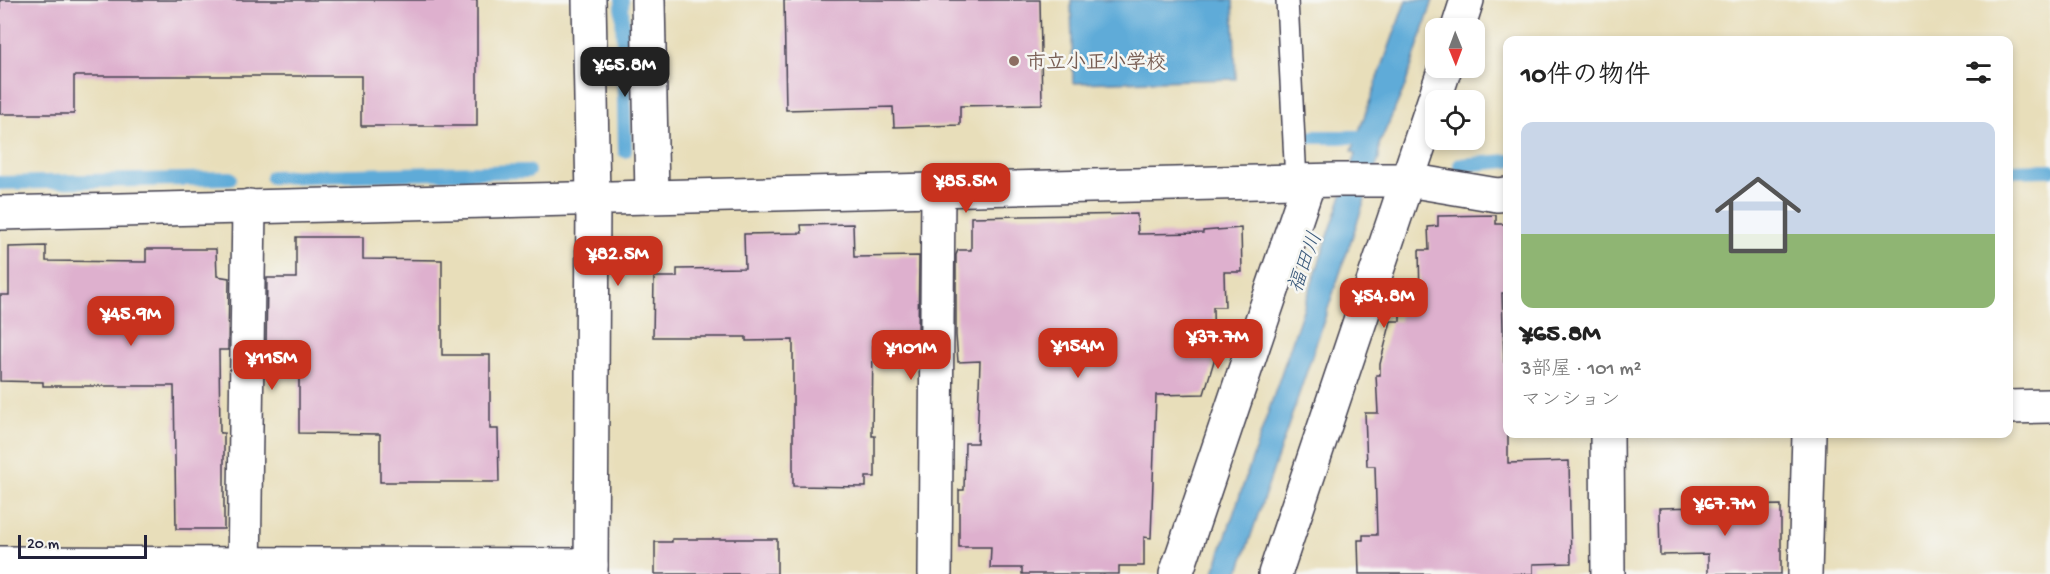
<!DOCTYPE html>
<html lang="ja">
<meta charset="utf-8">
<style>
body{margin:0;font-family:"Gochi Hand","Klee One",sans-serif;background:#f2f2f2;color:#222;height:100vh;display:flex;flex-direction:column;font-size:22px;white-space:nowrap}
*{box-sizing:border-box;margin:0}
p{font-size:20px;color:#767676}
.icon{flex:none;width:33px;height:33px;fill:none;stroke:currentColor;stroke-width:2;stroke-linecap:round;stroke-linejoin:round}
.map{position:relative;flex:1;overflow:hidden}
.panel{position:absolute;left:1503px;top:36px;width:510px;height:402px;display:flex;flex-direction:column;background:#fff;border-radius:12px;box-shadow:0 3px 9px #0003}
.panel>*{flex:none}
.needle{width:39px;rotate:179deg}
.buttons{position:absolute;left:1425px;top:18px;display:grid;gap:12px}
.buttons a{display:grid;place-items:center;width:60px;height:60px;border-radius:12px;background:#fff;box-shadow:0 3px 9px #0003;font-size:30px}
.scale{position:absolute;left:18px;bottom:15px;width:129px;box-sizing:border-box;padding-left:6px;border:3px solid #22223b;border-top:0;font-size:16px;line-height:21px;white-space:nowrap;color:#22223b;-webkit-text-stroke:4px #f6f6f2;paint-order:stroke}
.price{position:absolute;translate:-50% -51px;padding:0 14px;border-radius:12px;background:#c8321e;color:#fff;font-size:20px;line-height:39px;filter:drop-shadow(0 2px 3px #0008)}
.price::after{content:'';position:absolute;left:50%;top:36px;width:18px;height:14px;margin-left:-9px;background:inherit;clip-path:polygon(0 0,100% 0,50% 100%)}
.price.selected{background:#222;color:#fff}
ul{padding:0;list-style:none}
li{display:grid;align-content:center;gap:12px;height:318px;padding:0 18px}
li span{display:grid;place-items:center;height:186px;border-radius:12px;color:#555}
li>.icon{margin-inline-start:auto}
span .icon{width:108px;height:108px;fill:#fffc;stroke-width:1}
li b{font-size:26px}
h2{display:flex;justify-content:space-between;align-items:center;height:72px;padding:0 18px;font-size:26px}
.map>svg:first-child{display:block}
.water{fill:#5fabd8;stroke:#40668a;stroke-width:1.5}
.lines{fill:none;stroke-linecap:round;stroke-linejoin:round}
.stream{stroke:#5fabd8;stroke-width:14}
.building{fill:#deb0ce}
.service-casing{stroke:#403e4e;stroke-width:24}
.minor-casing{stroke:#403e4e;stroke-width:36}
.tertiary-casing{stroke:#403e4e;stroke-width:36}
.service{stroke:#fff;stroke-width:21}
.minor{stroke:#fff;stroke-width:33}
.tertiary{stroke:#fff;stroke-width:33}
.education-dot{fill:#8d6e63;stroke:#f6f6f2;stroke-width:2}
.labels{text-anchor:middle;stroke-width:5;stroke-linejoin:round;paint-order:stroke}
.education-label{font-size:20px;font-weight:bold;fill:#785e54;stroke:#f6f6f2;text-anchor:start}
.water-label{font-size:21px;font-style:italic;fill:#3a597a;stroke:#f6f6f2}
</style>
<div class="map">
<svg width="2050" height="574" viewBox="0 0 2050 574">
<rect width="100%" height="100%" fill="#f6f6f2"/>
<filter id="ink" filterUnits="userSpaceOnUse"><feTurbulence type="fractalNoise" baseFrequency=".0167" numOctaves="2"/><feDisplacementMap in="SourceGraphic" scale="12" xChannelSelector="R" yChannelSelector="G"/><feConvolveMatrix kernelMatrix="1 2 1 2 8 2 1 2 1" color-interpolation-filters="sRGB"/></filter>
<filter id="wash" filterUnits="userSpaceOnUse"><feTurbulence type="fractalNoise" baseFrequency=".008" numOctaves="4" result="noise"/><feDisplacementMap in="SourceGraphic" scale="24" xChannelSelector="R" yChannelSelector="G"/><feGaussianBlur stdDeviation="1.35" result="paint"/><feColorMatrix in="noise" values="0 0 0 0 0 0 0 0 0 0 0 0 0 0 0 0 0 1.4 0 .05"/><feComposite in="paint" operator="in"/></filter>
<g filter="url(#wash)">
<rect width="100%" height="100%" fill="#e8deba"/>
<g class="water">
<path d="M 1071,0 L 1233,0 L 1236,79 L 1073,83 Z"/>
<path d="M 1406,0 L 1433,0 L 1405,86 L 1379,145 L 1379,158 L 1238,574 L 1213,574 L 1356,154 L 1352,151 Z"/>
</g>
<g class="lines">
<g class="stream">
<path d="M 622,0 L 625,151"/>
<path d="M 1313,137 L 1373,137"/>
<path d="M 1460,165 L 1508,161"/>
<path d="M 2008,171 L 2050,170"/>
<path d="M 272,177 L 528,171"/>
<path d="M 0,183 L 230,178"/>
</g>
</g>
<g id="blocks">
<g class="building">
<path d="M 0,0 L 477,0 L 477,126 L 361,126 L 361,76 L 74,76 L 74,114 L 0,114 Z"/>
<path d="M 784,0 L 1040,0 L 1042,104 L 960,106 L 960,125 L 894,127 L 893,107 L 786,110 Z"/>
<path d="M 1137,214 L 1138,234 L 1203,233 L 1203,231 L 1241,228 L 1242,272 L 1224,272 L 1225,307 L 1213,307 L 1214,361 L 1204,394 L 1156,395 L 1151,538 L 1144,537 L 1144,566 L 1119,566 L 1119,574 L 1022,574 L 1022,568 L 990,568 L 991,547 L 959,547 L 959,490 L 964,490 L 965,443 L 977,443 L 980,361 L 958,362 L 956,335 L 956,255 L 958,250 L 971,250 L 971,217 Z"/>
<path d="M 1496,215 L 1496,224 L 1508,224 L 1508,293 L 1502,293 L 1504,362 L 1508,361 L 1508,463 L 1569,461 L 1571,563 L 1533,564 L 1533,574 L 1359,574 L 1358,540 L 1363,540 L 1363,535 L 1377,535 L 1375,466 L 1367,466 L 1365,413 L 1378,413 L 1376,375 L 1380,375 L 1380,364 L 1391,321 L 1400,321 L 1400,299 L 1420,298 L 1419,250 L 1429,250 L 1428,227 L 1438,226 L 1438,216 Z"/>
<path d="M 853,224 L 854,257 L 919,256 L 918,336 L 873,337 L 872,436 L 875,436 L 875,477 L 866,477 L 866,487 L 793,486 L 793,340 L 746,341 L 746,337 L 653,337 L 654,277 L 677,277 L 677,269 L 745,268 L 744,234 L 802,233 L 801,225 Z"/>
<path d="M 296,237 L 363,237 L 363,259 L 442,260 L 442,355 L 490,355 L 490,429 L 498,429 L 499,482 L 380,482 L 380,434 L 299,433 L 299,349 L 266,349 L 267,278 L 296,278 Z"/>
<path d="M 46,246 L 46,261 L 146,262 L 146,249 L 216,249 L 217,276 L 229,278 L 228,350 L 219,350 L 220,433 L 224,433 L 224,529 L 176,529 L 174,386 L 43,386 L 43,382 L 0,381 L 0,295 L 9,295 L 9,247 Z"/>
<path d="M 1781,505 L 1781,574 L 1708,574 L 1708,554 L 1660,555 L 1659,508 Z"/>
<path d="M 672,539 L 777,539 L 777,574 L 655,574 L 655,542 L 672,542 Z"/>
</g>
</g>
</g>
<g filter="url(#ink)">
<use href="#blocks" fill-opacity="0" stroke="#403e4e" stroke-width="1.5"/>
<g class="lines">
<defs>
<path id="service" d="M 1287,0 L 1296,182"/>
<g id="minor">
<path d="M 648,0 L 652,196"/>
<path d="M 1458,28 L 1467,0"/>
<path d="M 0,213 L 1338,180 L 1408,180 L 1497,195 L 1508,194"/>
<path d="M 2008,407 L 2050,406"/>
<path d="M 1607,434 L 1608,574"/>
<path d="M 0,563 L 591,565"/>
<path d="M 244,574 L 249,206"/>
<path d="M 935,574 L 938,189"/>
<path d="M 1176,574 L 1309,181"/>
<path d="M 1275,574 L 1445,68"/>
<path d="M 1805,574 L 1809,434"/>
</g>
<path id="tertiary" d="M 589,0 L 593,197 L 591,574"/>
</defs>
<use href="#service" class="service-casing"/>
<use href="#minor" class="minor-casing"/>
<use href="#tertiary" class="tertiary-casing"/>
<use href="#service" class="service"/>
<use href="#minor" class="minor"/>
<use href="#tertiary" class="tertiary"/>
</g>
</g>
<circle class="education-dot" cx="1014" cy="61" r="6"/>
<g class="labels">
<g class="education-label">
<text x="1026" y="68">市立小正小学校</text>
</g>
<g class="water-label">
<text transform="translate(1304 262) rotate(-70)" y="7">福田川</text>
</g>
</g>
</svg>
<div class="buttons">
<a><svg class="needle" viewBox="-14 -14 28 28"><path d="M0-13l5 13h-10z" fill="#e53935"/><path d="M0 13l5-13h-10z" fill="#767676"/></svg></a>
<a><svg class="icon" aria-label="locate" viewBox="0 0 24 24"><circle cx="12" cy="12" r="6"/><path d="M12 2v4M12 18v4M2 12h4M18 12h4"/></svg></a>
</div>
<div class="scale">20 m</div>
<b class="price selected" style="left:625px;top:98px">¥65.8M</b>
<b class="price" style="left:966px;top:214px">¥85.5M</b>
<b class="price" style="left:618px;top:287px">¥82.5M</b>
<b class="price" style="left:1384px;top:329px">¥54.8M</b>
<b class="price" style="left:131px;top:347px">¥45.9M</b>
<b class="price" style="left:1218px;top:370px">¥37.7M</b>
<b class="price" style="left:1078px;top:379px">¥154M</b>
<b class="price" style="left:911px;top:381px">¥101M</b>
<b class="price" style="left:272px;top:391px">¥115M</b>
<b class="price" style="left:1725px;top:537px">¥67.7M</b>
<section class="panel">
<h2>10件の物件<svg class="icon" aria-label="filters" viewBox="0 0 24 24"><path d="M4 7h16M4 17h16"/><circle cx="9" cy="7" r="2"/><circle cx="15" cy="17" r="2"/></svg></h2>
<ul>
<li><span style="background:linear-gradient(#c9d6e8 60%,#8fb573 0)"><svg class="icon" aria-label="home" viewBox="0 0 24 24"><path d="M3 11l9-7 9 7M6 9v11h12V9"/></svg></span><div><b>¥65.8M</b><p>3部屋 · 101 m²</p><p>マンション</p></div></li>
</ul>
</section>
</div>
